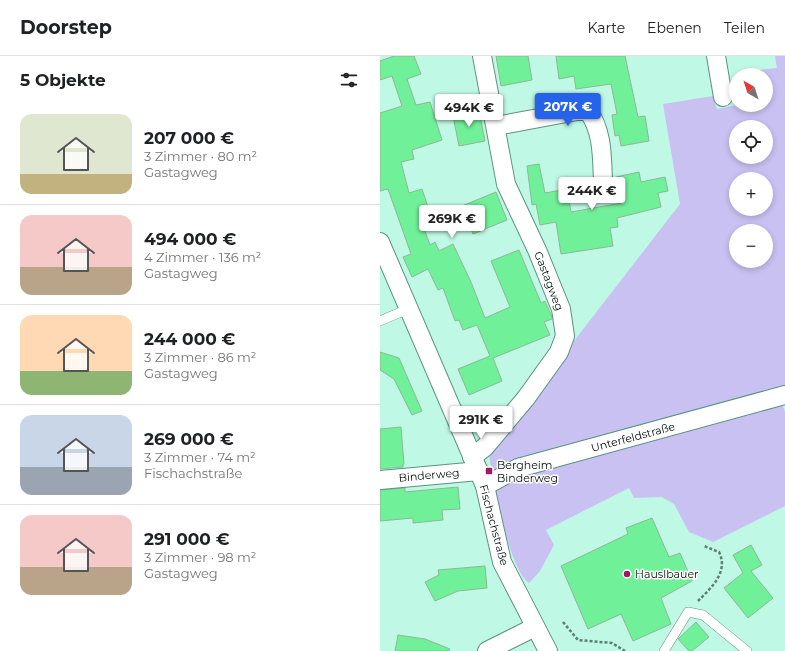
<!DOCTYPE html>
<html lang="de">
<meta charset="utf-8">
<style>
body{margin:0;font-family:Montserrat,sans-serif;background:#f6f6f6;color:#202124;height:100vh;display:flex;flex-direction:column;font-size:15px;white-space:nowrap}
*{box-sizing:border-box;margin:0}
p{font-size:13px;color:#757577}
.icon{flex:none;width:22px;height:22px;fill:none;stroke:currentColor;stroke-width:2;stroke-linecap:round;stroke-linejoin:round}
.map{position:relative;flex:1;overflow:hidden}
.side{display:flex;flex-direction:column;background:#fff;width:380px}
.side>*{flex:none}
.needle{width:26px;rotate:321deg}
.controls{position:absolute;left:349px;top:12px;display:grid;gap:8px}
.controls a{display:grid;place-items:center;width:44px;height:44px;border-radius:50%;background:#fff;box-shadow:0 2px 6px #0003;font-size:20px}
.price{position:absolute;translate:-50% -34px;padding:0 9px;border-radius:4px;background:#fff;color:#222;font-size:13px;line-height:26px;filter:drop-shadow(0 1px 2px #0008)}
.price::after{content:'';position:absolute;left:50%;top:24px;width:12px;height:9px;margin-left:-6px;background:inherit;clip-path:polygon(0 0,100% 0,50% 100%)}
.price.on{background:#2563eb;color:#fff}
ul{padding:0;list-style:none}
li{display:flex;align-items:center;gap:12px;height:100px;padding:0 20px}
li+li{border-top:1px solid #e0e0e0}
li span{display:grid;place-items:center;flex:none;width:112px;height:80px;border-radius:12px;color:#555}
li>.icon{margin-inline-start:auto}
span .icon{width:48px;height:48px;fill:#fffc;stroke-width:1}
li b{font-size:17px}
h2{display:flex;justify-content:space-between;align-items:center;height:48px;padding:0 20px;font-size:17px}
header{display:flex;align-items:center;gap:24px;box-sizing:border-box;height:56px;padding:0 20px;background:#fff;border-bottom:1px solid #e0e0e0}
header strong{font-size:19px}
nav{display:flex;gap:22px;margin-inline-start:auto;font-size:14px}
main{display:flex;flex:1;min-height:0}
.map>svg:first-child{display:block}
.green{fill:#c8c1f2;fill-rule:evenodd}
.building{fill:#70f098;stroke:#8db897}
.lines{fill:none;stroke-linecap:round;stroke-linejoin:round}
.lane-casing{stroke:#5a9280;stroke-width:10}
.street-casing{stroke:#5a9280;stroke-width:20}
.path{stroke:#5b7f72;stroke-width:2.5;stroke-dasharray:3 2;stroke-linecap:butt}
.lane{stroke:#fff;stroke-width:9}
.street{stroke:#fff;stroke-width:18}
.poi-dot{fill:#a01967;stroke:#fff;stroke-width:1.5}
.labels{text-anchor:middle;stroke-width:3;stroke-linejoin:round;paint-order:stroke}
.street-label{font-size:11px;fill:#00100a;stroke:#fff}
.poi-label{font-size:11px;fill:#00100a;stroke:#fff;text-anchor:start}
</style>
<header>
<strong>Doorstep</strong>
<nav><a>Karte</a><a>Ebenen</a><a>Teilen</a></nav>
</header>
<main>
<section class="side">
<h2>5 Objekte<svg class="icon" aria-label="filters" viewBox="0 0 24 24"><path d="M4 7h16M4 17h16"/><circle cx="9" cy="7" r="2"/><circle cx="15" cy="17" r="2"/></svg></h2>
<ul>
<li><span style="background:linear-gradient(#dfe7d0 75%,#c2b280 0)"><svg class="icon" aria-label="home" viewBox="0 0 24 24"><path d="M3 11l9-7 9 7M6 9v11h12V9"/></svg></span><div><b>207 000 €</b><p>3 Zimmer · 80 m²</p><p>Gastagweg</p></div></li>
<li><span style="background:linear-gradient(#f6c9c9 65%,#b9a48a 0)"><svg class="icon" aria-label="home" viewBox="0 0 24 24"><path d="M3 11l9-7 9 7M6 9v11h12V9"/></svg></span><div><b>494 000 €</b><p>4 Zimmer · 136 m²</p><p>Gastagweg</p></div></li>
<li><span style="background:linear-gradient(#ffd9b3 70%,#8fb573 0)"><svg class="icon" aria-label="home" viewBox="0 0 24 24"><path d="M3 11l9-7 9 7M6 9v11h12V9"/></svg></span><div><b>244 000 €</b><p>3 Zimmer · 86 m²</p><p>Gastagweg</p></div></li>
<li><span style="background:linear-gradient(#c9d6e8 65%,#9aa5b1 0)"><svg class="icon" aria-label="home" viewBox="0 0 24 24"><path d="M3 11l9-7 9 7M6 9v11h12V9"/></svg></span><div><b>269 000 €</b><p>3 Zimmer · 74 m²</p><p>Fischachstraße</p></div></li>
<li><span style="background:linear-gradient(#f6c9c9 65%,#b9a48a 0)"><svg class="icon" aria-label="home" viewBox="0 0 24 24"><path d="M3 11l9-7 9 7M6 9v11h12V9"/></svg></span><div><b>291 000 €</b><p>3 Zimmer · 98 m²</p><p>Gastagweg</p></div></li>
</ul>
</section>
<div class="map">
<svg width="405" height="595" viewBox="0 0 405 595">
<rect width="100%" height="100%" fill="#bff9e5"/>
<path class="green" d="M 395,0 L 405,0 L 405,331 L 397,334 L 405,356 L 405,450 L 333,486 L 309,476 L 294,448 L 282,441 L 254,442 L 249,432 L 166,474 L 174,489 L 160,515 L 149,527 C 127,511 115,425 108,396 L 300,148 L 283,48 L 333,40 L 337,53 L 357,49 L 386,49 L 386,19 L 361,19 L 360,16 L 397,12 ZM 356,71 L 386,71 L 386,101 L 356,101 ZM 356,123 L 386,123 L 386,153 L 356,153 ZM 356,175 L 386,175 L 386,205 L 356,205 Z"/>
<g class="building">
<path d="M 14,0 L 34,0 L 41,18 L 27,23 L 36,49 L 50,46 L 62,84 L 32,94 L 34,103 L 21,106 L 29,137 L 42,133 L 51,160 L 41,164 L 50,189 L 55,186 L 59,195 L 73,188 L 91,226 L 105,262 L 130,251 L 111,205 L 139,194 L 161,247 L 165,245 L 172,261 L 172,263 L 164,266 L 170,279 L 113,302 L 122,325 L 89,339 L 78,313 L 110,300 L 97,269 L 83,274 L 79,264 L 75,265 L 63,232 L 58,234 L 48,213 L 32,221 L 23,201 L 31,198 L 8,133 L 0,135 L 0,57 L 22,50 L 12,20 L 0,24 L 0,5 Z"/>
<path d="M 116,0 L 148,0 L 152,24 L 121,30 Z"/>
<path d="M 176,0 L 245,0 L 258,61 L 265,60 L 269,85 L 241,90 L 239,79 L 235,80 L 232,59 L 237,58 L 231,28 L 196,33 L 194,20 L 179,23 Z"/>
<path d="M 99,54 L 105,85 L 79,90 L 73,60 Z"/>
<path d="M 159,108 L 165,137 L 187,133 L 191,156 L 242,147 L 236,121 L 259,116 L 261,126 L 285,121 L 288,135 L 278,137 L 281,151 L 237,162 L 238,171 L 230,172 L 233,190 L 181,198 L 176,166 L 160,169 L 156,148 L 152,149 L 147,110 Z"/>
<path d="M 116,136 L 127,164 L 93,178 L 82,150 Z"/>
<path d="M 0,296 L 19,302 L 42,355 L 32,359 L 14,323 L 0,314 Z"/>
<path d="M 21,371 L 24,408 L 23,408 L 23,411 L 0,413 L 0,373 Z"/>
<path d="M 78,431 L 80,453 L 62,454 L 63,464 L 33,467 L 33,462 L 0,465 L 0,434 L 25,432 L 25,436 Z"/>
<path d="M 272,462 L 289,501 L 300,497 L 312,525 L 281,542 L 291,568 L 253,585 L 241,558 L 208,573 L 181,510 L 248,478 L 246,472 Z"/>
<path d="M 371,489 L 382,509 L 371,515 L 393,542 L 368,562 L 344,532 L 363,517 L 353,499 Z"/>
<path d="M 105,510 L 107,532 L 78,535 L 55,545 L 45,526 L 59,519 L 58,514 Z"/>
<path d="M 316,566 L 329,581 L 312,595 L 309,595 L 298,583 Z"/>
<path d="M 18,579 L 45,583 L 70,593 L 69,595 L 15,595 Z"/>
</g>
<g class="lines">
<defs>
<g id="lane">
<path d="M 0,265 L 28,253"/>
<path d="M 284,595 L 308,556 L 323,559 L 367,595"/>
</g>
<g id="street">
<path d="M 336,0 L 343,41"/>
<path d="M 116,70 L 197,55 L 208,55 C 223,75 222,102 223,126"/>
<path d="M 0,186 L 105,430 L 122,506 L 168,595"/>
<path d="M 92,401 L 105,391 L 146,342 L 179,296 L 185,280 L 181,253 L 157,194 L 126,128 L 102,0"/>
<path d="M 0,424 L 99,415"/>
<path d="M 105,430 L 138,412 L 405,339"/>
<path d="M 107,595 L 155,571"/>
</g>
</defs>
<use href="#lane" class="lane-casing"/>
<use href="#street" class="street-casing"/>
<g class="path">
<path d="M 318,545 C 331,532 349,516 339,496 L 324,490"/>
<path d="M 183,566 L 198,584 L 232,587 L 245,595"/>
</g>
<use href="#lane" class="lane"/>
<use href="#street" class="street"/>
</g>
<g class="poi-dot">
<rect x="105" y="411" width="8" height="8" rx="2"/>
<circle cx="247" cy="518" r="4"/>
</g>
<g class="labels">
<g class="street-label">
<text transform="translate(169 225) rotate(69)" y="4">Gastagweg</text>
<text transform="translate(253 381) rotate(-15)" y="4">Unterfeldstraße</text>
<text transform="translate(49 419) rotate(-5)" y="4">Binderweg</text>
<text transform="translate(114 469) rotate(75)" y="4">Fischachstraße</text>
</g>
<g class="poi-label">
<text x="117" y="413">Bergheim<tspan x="117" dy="13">Binderweg</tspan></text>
<text x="255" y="522">Hauslbauer</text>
</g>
</g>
</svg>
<div class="controls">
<a><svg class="needle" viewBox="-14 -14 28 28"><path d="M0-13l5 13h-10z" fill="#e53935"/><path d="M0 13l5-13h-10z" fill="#757577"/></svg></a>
<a><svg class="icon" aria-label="locate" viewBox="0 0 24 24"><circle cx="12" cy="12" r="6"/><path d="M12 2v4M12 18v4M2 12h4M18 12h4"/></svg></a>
<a>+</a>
<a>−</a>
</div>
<b class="price on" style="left:188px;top:71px">207K €</b>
<b class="price" style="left:89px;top:72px">494K €</b>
<b class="price" style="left:212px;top:155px">244K €</b>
<b class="price" style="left:72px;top:183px">269K €</b>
<b class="price" style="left:101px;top:384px">291K €</b>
</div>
</main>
